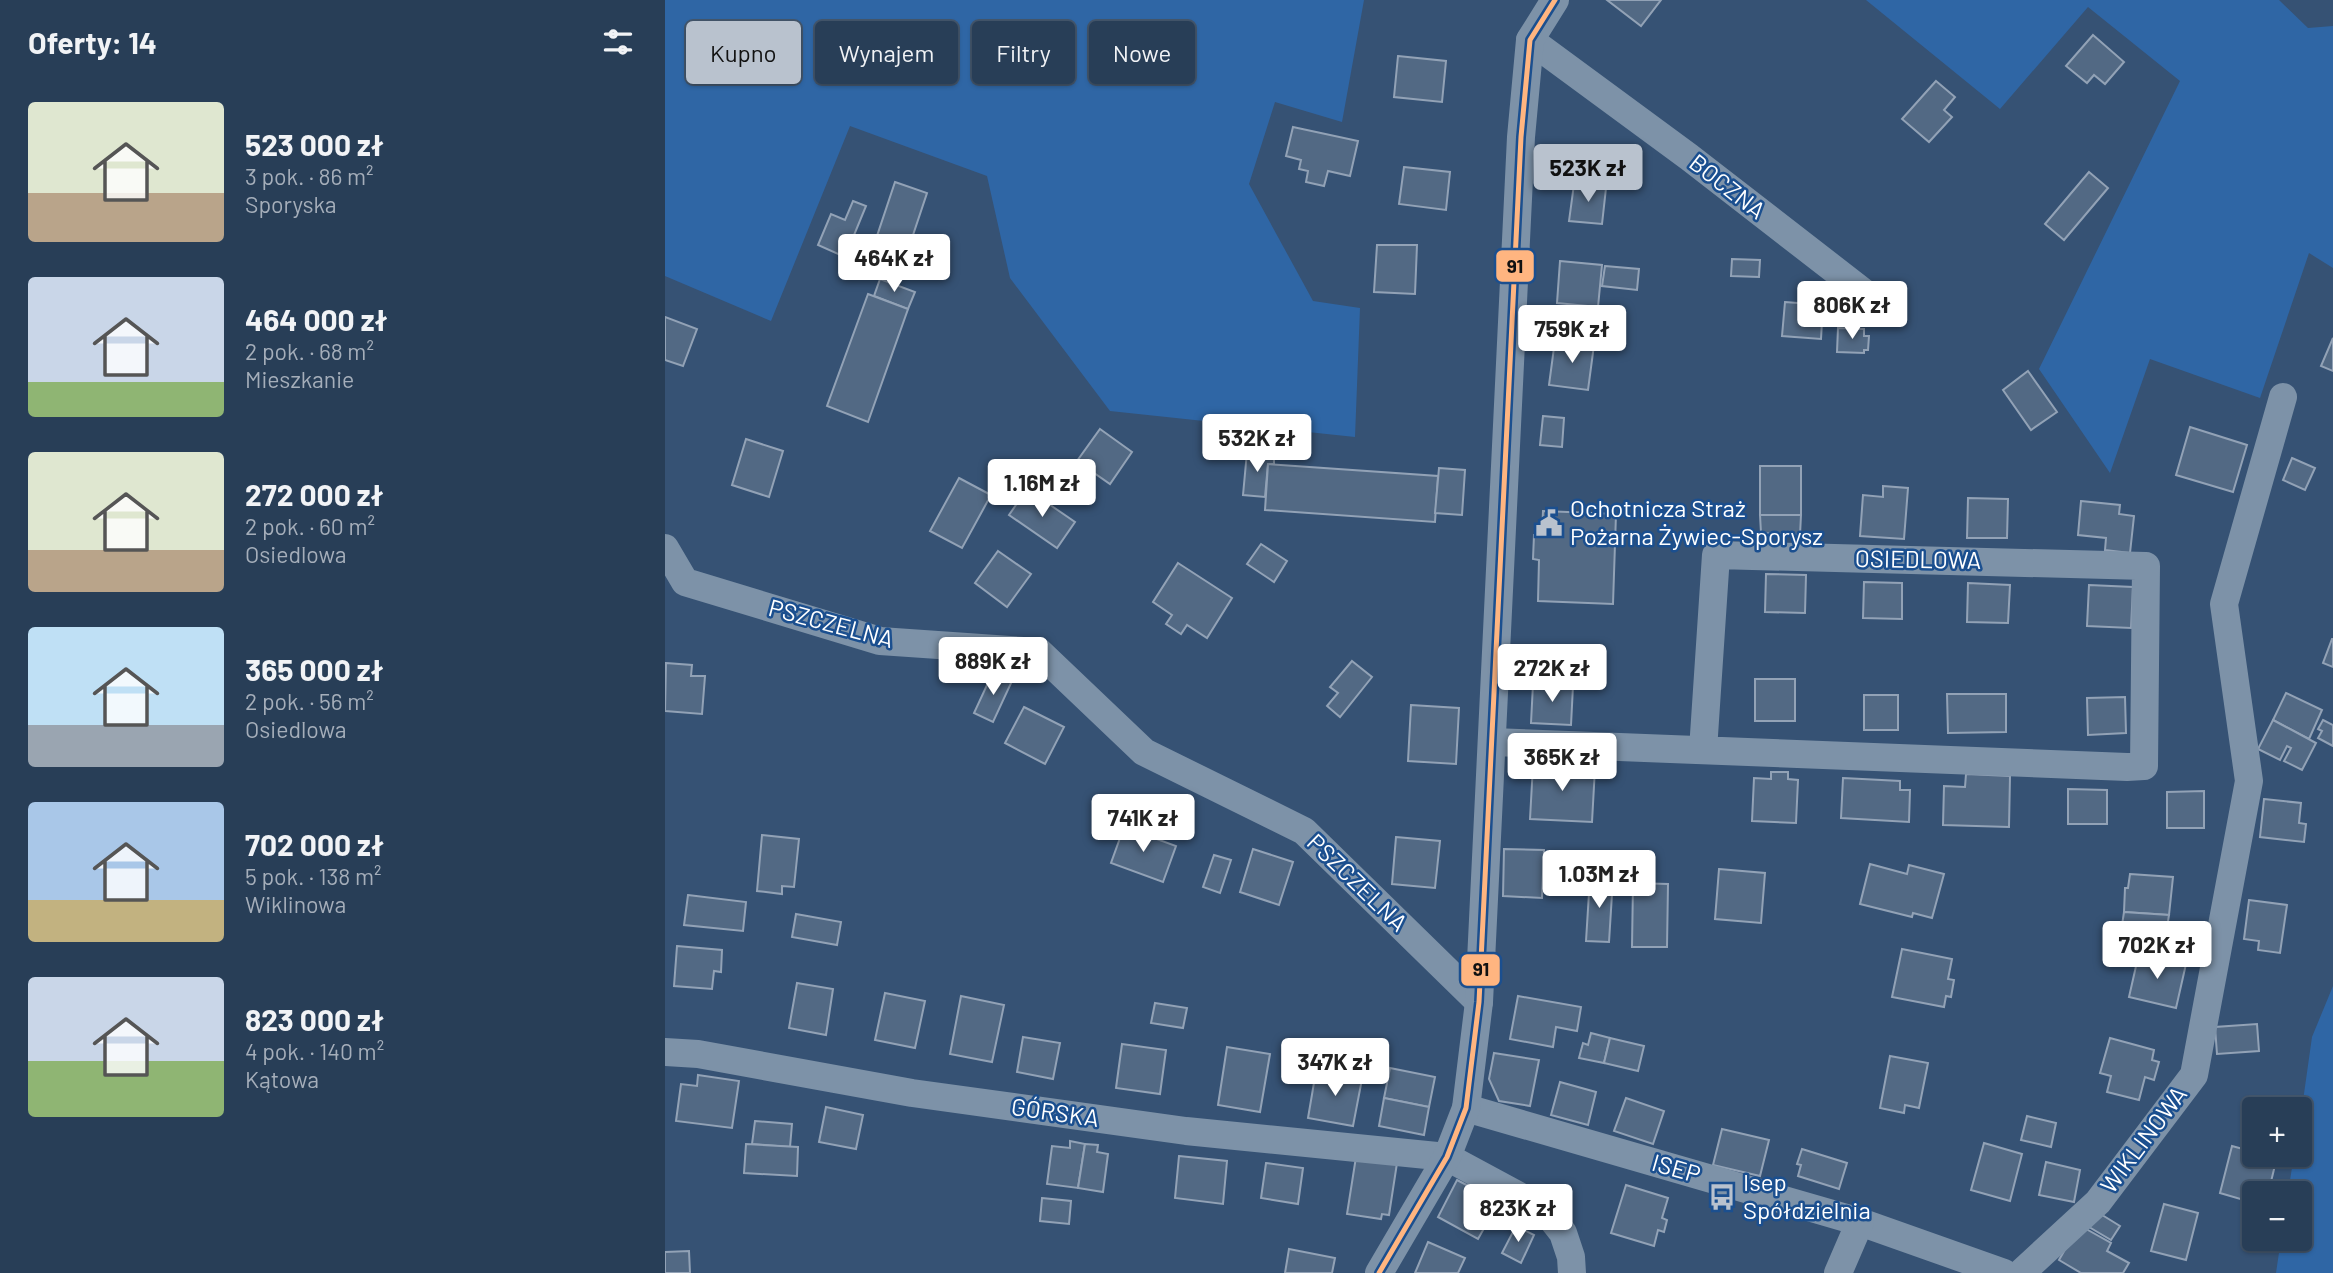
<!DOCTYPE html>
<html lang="pl">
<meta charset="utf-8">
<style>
body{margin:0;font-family:Barlow,sans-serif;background:#30455d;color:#f1f3f6;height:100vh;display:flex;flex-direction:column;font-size:26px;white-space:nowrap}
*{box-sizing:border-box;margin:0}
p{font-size:23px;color:#a5aeba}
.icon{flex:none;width:38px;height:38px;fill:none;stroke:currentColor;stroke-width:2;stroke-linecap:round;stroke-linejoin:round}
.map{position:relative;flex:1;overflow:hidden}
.drawer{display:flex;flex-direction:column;background:#283e57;width:665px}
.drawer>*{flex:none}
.hud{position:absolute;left:21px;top:21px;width:665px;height:63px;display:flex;gap:14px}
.tools{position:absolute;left:1577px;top:1097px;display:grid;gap:14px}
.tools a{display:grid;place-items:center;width:70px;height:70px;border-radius:7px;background:#283e57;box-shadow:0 2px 5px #0004,0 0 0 2px #44576d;font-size:35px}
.price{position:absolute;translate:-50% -60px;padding:0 16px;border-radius:7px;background:#fff;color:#222;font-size:23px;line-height:46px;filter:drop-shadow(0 2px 4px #0008)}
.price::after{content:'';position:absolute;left:50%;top:42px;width:21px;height:16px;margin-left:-10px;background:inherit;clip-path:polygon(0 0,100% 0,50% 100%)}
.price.on{background:#b9c2ce;color:#111}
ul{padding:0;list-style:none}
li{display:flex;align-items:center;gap:21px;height:175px;padding:0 28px}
li span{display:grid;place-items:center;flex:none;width:196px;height:140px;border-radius:7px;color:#555}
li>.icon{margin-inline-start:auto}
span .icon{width:84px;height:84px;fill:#fffc;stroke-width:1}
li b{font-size:30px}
h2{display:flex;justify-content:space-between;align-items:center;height:84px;padding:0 28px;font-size:30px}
.tag{padding:0 24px;border-radius:7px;background:#283e57;box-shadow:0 2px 5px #0004,0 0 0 2px #44576d;font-size:24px;line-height:63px}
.tag.on{background:#b9c2ce;color:#111}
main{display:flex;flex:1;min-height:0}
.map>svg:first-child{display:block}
.green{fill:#2f66a5}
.building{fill:#526984;stroke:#92a2b6;stroke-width:2}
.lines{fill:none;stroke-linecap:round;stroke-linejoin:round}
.minor{stroke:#7d92a8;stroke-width:28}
.bus-1-casing{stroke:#1b4f8f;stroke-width:10}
.bus-1{stroke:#ffb580;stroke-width:5}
.labels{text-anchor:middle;stroke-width:5;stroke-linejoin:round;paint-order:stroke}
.street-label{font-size:24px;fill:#fff;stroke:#1b4f8f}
.poi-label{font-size:24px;fill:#fff;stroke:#1b4f8f;text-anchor:start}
.line-badge{stroke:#1b4f8f;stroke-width:2.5}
.pale-badge-label{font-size:19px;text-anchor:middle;font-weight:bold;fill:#111}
</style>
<main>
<section class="drawer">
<h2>Oferty: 14<svg class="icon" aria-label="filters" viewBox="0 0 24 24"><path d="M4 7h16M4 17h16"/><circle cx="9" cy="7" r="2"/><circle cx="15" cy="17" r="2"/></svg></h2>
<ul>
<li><span style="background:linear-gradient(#dfe7d0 65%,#b9a48a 0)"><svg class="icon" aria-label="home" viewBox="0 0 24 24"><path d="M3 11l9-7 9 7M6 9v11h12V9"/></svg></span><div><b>523 000 zł</b><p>3 pok. · 86 m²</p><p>Sporyska</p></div></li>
<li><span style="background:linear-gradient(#c9d6e8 75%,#8fb573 0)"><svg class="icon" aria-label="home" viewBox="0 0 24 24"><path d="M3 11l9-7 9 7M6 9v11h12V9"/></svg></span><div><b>464 000 zł</b><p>2 pok. · 68 m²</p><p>Mieszkanie</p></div></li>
<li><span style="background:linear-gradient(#dfe7d0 70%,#b9a48a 0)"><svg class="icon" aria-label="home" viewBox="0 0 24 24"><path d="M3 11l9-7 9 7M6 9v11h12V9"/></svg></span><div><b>272 000 zł</b><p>2 pok. · 60 m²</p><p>Osiedlowa</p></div></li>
<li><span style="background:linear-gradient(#bfe0f5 70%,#9aa5b1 0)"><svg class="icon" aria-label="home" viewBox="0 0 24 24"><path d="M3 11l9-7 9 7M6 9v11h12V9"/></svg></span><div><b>365 000 zł</b><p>2 pok. · 56 m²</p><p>Osiedlowa</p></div></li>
<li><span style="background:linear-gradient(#a9c7e8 70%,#c2b280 0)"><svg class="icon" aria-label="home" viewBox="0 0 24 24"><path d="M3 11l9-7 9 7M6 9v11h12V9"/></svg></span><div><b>702 000 zł</b><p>5 pok. · 138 m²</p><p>Wiklinowa</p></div></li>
<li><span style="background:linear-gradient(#c9d6e8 60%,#8fb573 0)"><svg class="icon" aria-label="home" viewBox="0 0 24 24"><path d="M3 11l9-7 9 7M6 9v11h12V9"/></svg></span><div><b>823 000 zł</b><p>4 pok. · 140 m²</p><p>Kątowa</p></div></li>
</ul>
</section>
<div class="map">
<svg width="1668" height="1273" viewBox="0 0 1668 1273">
<rect width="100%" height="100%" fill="#365274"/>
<g class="green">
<path d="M 0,0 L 699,0 L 677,122 L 610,102 L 584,184 L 648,301 L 695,308 L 690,437 L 445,411 L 345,278 L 322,176 L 185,126 L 106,321 L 0,276 Z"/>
<path d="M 1201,0 L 1614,0 L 1643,28 L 1668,26 L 1668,268 L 1644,253 L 1595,398 L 1485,359 L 1445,473 L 1374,369 L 1515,81 L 1423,7 L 1335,109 Z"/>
<path d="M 1668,986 L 1668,1273 L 1611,1273 L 1616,1239 L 1634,1239 L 1634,1194 L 1623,1193 L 1629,1155 L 1634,1155 L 1635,1122 L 1647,1037 Z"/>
</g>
<g class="building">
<path d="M 942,0 L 996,0 L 976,26 Z"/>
<path d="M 1428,35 L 1459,62 L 1440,84 L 1429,75 L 1422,83 L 1401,66 Z"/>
<path d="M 733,56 L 781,61 L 777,102 L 729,97 Z"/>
<path d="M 1271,81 L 1290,97 L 1279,110 L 1287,117 L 1264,142 L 1237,119 Z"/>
<path d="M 628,127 L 693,141 L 685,176 L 663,171 L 659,186 L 641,182 L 643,171 L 634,169 L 636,160 L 621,156 Z"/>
<path d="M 739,167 L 785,172 L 781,210 L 734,204 Z"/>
<path d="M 1424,172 L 1443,188 L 1399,240 L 1380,224 Z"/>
<path d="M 230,182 L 262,193 L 243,250 L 211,239 Z"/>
<path d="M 909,184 L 941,188 L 937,224 L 904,221 Z"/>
<path d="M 188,201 L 201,206 L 180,257 L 153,245 L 166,214 L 180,220 Z"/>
<path d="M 712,245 L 752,245 L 750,294 L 709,292 Z"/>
<path d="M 1067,259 L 1095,260 L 1094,277 L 1066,276 Z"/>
<path d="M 895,261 L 937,265 L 933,307 L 892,303 Z"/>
<path d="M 940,266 L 974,269 L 972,290 L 937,286 Z"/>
<path d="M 215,279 L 250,292 L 243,309 L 209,296 Z"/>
<path d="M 203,294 L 243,309 L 203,422 L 162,406 Z"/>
<path d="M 1120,302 L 1158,305 L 1156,339 L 1117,336 Z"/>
<path d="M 0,317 L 32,329 L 18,366 L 0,360 Z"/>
<path d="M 1173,328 L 1199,329 L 1199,336 L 1204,336 L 1203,350 L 1199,350 L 1199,353 L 1172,352 Z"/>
<path d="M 1668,338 L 1668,371 L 1656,366 Z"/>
<path d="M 890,340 L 929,345 L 923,390 L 884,385 Z"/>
<path d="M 1363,371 L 1392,412 L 1366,430 L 1338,390 Z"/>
<path d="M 878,416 L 899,418 L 897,447 L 875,445 Z"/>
<path d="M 1525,427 L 1582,445 L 1568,492 L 1511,475 Z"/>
<path d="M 435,429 L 467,452 L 445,484 L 412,461 Z"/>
<path d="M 81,439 L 118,451 L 104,497 L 67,485 Z"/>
<path d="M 582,452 L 609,454 L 609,464 L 603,464 L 600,497 L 578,495 Z"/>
<path d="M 1627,458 L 1650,468 L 1640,490 L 1618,480 Z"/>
<path d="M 603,464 L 773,476 L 770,522 L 600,510 Z"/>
<rect x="1095" y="466" width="41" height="49"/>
<path d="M 774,468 L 800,470 L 797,515 L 770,513 Z"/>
<path d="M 294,478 L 326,495 L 297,548 L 265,531 Z"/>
<path d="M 1218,486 L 1243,488 L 1239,539 L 1195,536 L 1198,495 L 1218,497 Z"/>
<path d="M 362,489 L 410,522 L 392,548 L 344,515 Z"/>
<path d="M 1303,498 L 1343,499 L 1342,538 L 1302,538 Z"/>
<path d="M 1416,501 L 1455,505 L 1454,514 L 1469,516 L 1465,553 L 1440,550 L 1441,538 L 1413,535 Z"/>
<path d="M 878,511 L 951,514 L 948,604 L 873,601 L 874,560 L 868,559 L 869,535 L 877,535 Z"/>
<path d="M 1095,515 L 1136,515 L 1135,535 L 1096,533 Z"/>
<path d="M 596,544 L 622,561 L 609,582 L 582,564 Z"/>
<path d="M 333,551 L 366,574 L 342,607 L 310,583 Z"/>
<path d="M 513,563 L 567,598 L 542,638 L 522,625 L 516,634 L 501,624 L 507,615 L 488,602 Z"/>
<path d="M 1101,574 L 1141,575 L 1140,613 L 1100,612 Z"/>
<path d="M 1199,582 L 1237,583 L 1237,619 L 1198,618 Z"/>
<path d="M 1303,583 L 1345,585 L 1343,623 L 1302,622 Z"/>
<path d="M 1424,585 L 1468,587 L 1466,628 L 1422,626 Z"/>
<path d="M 1667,639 L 1668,639 L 1668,667 L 1658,663 Z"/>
<path d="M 687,661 L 707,677 L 675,717 L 662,706 L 673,693 L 665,687 Z"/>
<path d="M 1,663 L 27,665 L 26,676 L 40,676 L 37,714 L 0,711 Z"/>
<path d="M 328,672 L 347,681 L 328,722 L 309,713 Z"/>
<rect x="1090" y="679" width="40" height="42"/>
<path d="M 868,684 L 908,686 L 906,725 L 866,723 Z"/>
<path d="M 1621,693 L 1657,710 L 1644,739 L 1608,720 Z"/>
<path d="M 1282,694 L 1341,694 L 1341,732 L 1283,733 Z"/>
<rect x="1199" y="695" width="34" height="35"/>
<path d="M 1460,697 L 1461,733 L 1423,735 L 1422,698 Z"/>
<path d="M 746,705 L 794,708 L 791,764 L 743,761 Z"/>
<path d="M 359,707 L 399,727 L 380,764 L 340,743 Z"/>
<path d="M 1608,720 L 1651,743 L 1637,770 L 1619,761 L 1626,748 L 1622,746 L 1615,760 L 1593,749 Z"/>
<path d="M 1658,720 L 1668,725 L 1668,746 L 1653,738 L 1657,731 L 1653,729 Z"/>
<path d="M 868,765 L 930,768 L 927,822 L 865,819 Z"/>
<path d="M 1106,772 L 1123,772 L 1123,779 L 1133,780 L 1131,823 L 1087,821 L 1089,778 L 1106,779 Z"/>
<path d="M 1301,774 L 1345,776 L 1344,827 L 1278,825 L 1279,786 L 1300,787 Z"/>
<path d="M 1178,778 L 1235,781 L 1235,790 L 1245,790 L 1244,822 L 1176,818 Z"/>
<path d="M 1403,789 L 1442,790 L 1442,824 L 1403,824 Z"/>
<path d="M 1539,791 L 1539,828 L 1502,828 L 1502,792 Z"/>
<path d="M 1599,799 L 1636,803 L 1634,823 L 1641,824 L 1639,842 L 1595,837 Z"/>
<path d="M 459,827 L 511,846 L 498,882 L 446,863 Z"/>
<path d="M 97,835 L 134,839 L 129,887 L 117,886 L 117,894 L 92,891 Z"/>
<path d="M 731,837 L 775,841 L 770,888 L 727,884 Z"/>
<path d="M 588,849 L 628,862 L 614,905 L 575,892 Z"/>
<path d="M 839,849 L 879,850 L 877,898 L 838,896 Z"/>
<path d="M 549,855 L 566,860 L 555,893 L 538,887 Z"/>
<path d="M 1205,864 L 1242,874 L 1244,865 L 1279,874 L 1267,918 L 1248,913 L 1247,917 L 1195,904 Z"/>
<path d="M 1054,869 L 1100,873 L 1096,923 L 1050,919 Z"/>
<path d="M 1465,874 L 1508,877 L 1504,915 L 1459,912 L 1460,888 L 1463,888 Z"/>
<path d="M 925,877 L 948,878 L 944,942 L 921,941 Z"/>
<path d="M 968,883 L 1003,884 L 1002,947 L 967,947 Z"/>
<path d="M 23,895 L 81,902 L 78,931 L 19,925 Z"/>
<path d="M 1584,900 L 1622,905 L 1615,953 L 1593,950 L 1594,941 L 1579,939 Z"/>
<path d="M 1459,912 L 1504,915 L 1502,928 L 1457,925 Z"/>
<path d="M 131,914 L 176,922 L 172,945 L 127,937 Z"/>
<path d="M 12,946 L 57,950 L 56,972 L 49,971 L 47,989 L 9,986 Z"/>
<path d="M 1237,949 L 1287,959 L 1283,979 L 1289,980 L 1286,997 L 1281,996 L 1279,1007 L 1227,997 Z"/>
<path d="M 1474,953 L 1521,964 L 1511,1008 L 1464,997 Z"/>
<path d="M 132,983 L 168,989 L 161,1035 L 124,1028 Z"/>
<path d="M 220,993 L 260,1001 L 250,1048 L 210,1040 Z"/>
<path d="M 296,996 L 339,1005 L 327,1062 L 285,1054 Z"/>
<path d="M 853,996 L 916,1007 L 912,1031 L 891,1027 L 888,1047 L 845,1039 Z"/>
<path d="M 490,1003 L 522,1008 L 518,1028 L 486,1023 Z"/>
<path d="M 1592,1024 L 1594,1051 L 1552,1054 L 1550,1027 Z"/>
<path d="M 926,1033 L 945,1038 L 939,1063 L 914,1058 L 918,1043 L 923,1045 Z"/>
<path d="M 358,1037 L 395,1043 L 388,1079 L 352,1072 Z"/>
<path d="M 945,1038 L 979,1046 L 973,1071 L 939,1063 Z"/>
<path d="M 1445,1038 L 1489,1050 L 1487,1060 L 1494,1062 L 1489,1080 L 1480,1077 L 1474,1100 L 1442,1092 L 1446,1076 L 1435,1073 Z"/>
<path d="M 457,1044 L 501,1050 L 495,1094 L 451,1088 Z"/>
<path d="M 562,1047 L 605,1054 L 595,1112 L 553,1105 Z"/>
<path d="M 829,1053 L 874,1060 L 865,1106 L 834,1101 L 824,1079 Z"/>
<path d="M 1225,1056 L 1263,1063 L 1254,1108 L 1240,1105 L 1239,1113 L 1215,1108 Z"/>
<path d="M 725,1068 L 770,1077 L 764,1107 L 719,1098 Z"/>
<path d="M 651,1071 L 697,1079 L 688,1126 L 643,1118 Z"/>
<path d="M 33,1075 L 74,1081 L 67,1128 L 11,1121 L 16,1084 L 32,1086 Z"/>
<path d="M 895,1082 L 931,1092 L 923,1125 L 886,1115 Z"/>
<path d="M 719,1098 L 764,1107 L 759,1135 L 714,1126 Z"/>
<path d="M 961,1098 L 999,1111 L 988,1144 L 949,1131 Z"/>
<path d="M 161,1107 L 198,1115 L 191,1149 L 154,1142 Z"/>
<path d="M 1362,1116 L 1391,1123 L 1386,1147 L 1356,1140 Z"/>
<path d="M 90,1121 L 127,1124 L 125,1147 L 87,1144 Z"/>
<path d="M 1057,1129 L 1104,1140 L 1095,1176 L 1048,1165 Z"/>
<path d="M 405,1141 L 420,1144 L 413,1188 L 382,1184 L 387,1146 L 405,1148 Z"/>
<path d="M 1319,1143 L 1357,1154 L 1345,1201 L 1306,1190 Z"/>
<path d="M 81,1144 L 133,1147 L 132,1176 L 79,1173 Z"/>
<path d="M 420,1144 L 433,1145 L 432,1152 L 443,1154 L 438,1192 L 413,1188 Z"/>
<path d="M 1567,1146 L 1589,1152 L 1589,1155 L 1612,1157 L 1603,1194 L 1589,1194 L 1589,1203 L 1555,1193 Z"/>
<path d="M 1137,1149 L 1182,1163 L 1174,1189 L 1133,1176 L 1136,1165 L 1132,1164 Z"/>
<path d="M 514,1156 L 562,1161 L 558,1204 L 510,1198 Z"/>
<path d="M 691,1157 L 732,1163 L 724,1215 L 717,1214 L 716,1219 L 682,1214 Z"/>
<path d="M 1381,1162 L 1415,1170 L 1409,1202 L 1374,1195 Z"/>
<path d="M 601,1163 L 638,1168 L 633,1204 L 596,1198 Z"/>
<path d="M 792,1180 L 834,1202 L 813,1239 L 773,1217 Z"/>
<path d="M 961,1185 L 1003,1198 L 997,1218 L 1002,1220 L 999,1232 L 993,1230 L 989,1246 L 946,1233 Z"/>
<path d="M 377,1198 L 406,1201 L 404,1224 L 375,1221 Z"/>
<path d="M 1499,1204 L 1533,1213 L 1521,1260 L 1486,1251 Z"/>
<path d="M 1429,1210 L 1455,1226 L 1446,1240 L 1419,1224 Z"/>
<path d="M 1414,1225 L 1446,1243 L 1442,1251 L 1464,1263 L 1458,1273 L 1416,1273 L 1394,1260 Z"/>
<path d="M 851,1226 L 869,1235 L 856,1263 L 837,1253 Z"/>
<path d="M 763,1242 L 800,1258 L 793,1273 L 750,1273 Z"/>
<path d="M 624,1249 L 670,1258 L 667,1273 L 620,1273 Z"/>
<path d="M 24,1251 L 25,1273 L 0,1273 L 0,1252 Z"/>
</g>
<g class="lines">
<g class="minor">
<path d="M 865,40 L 1024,157 L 1224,312"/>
<path d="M 0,548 L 20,582 L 215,641 L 374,652 L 479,752 L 639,831 L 814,1002"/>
<path d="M 827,742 L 1462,767 L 1479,766 L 1481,566 L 1051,555 L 1038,750"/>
<path d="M 0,1052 L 33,1054 L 247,1093 L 521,1131 L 782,1157 L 880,1210 L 898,1233 L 906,1257 L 907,1273"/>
<path d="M 801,1108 L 1195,1222 L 1339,1273"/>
<path d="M 714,1273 L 782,1157 L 801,1108 L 814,1002 L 856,137 L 865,40 L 890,0"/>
<path d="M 1173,1273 L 1195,1222"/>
<path d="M 1356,1273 L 1433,1202 L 1529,1075 L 1584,781 L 1559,604 L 1618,397"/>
</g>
<defs>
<path id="bus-1" d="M 714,1273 L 782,1157 L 801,1108 L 814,1002 L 856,137 L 865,40 L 890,0"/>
</defs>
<use href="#bus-1" class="bus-1-casing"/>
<use href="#bus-1" class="bus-1"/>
</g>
<defs>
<symbol id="civic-bare" viewBox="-9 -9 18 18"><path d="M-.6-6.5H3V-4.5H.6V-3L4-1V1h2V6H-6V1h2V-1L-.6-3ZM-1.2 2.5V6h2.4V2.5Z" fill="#b9c2ce" stroke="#1b4f8f" stroke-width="2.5" paint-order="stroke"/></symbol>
<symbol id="bus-bare" viewBox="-9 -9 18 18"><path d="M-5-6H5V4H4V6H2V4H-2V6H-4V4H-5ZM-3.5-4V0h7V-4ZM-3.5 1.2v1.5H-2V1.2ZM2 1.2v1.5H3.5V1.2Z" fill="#b9c2ce" stroke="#1b4f8f" stroke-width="2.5" paint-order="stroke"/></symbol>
</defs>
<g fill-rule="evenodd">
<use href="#civic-bare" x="865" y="504" width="38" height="38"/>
<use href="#bus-bare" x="1038" y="1178" width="38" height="38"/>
</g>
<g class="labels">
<g class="street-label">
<text transform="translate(1062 187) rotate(38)" y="8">BOCZNA</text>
<text transform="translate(1253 560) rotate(1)" y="8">OSIEDLOWA</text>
<text transform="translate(166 624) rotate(15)" y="8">PSZCZELNA</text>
<text transform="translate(692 883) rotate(44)" y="8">PSZCZELNA</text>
<text transform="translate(390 1113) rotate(8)" y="8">GÓRSKA</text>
<text transform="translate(1479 1140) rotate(-53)" y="8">WIKLINOWA</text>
<text transform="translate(1011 1169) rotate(16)" y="8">ISEP</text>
</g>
<g class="poi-label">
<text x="905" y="517">Ochotnicza Straż<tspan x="905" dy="28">Pożarna Żywiec-Sporysz</tspan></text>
<text x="1078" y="1191">Isep<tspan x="1078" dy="28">Spółdzielnia</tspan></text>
</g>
</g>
<g class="line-badge">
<rect x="830" y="249" width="40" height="34" rx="7" fill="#ffb580"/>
<rect x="795" y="953" width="41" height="34" rx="7" fill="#ffb580"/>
</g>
<g class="pale-badge-label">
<text x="850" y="273">91</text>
<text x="816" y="976">91</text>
</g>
</svg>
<div class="tools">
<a>+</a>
<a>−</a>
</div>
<b class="price on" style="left:923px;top:204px">523K zł</b>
<b class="price" style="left:229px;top:294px">464K zł</b>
<b class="price" style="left:1187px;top:341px">806K zł</b>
<b class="price" style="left:907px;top:365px">759K zł</b>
<b class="price" style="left:592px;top:474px">532K zł</b>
<b class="price" style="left:377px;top:519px">1.16M zł</b>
<b class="price" style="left:328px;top:697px">889K zł</b>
<b class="price" style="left:887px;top:704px">272K zł</b>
<b class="price" style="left:897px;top:793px">365K zł</b>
<b class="price" style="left:478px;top:854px">741K zł</b>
<b class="price" style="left:934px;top:910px">1.03M zł</b>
<b class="price" style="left:1492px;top:981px">702K zł</b>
<b class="price" style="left:670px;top:1098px">347K zł</b>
<b class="price" style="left:853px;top:1244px">823K zł</b>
<div class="hud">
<a class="tag on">Kupno</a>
<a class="tag">Wynajem</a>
<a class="tag">Filtry</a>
<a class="tag">Nowe</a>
</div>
</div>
</main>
